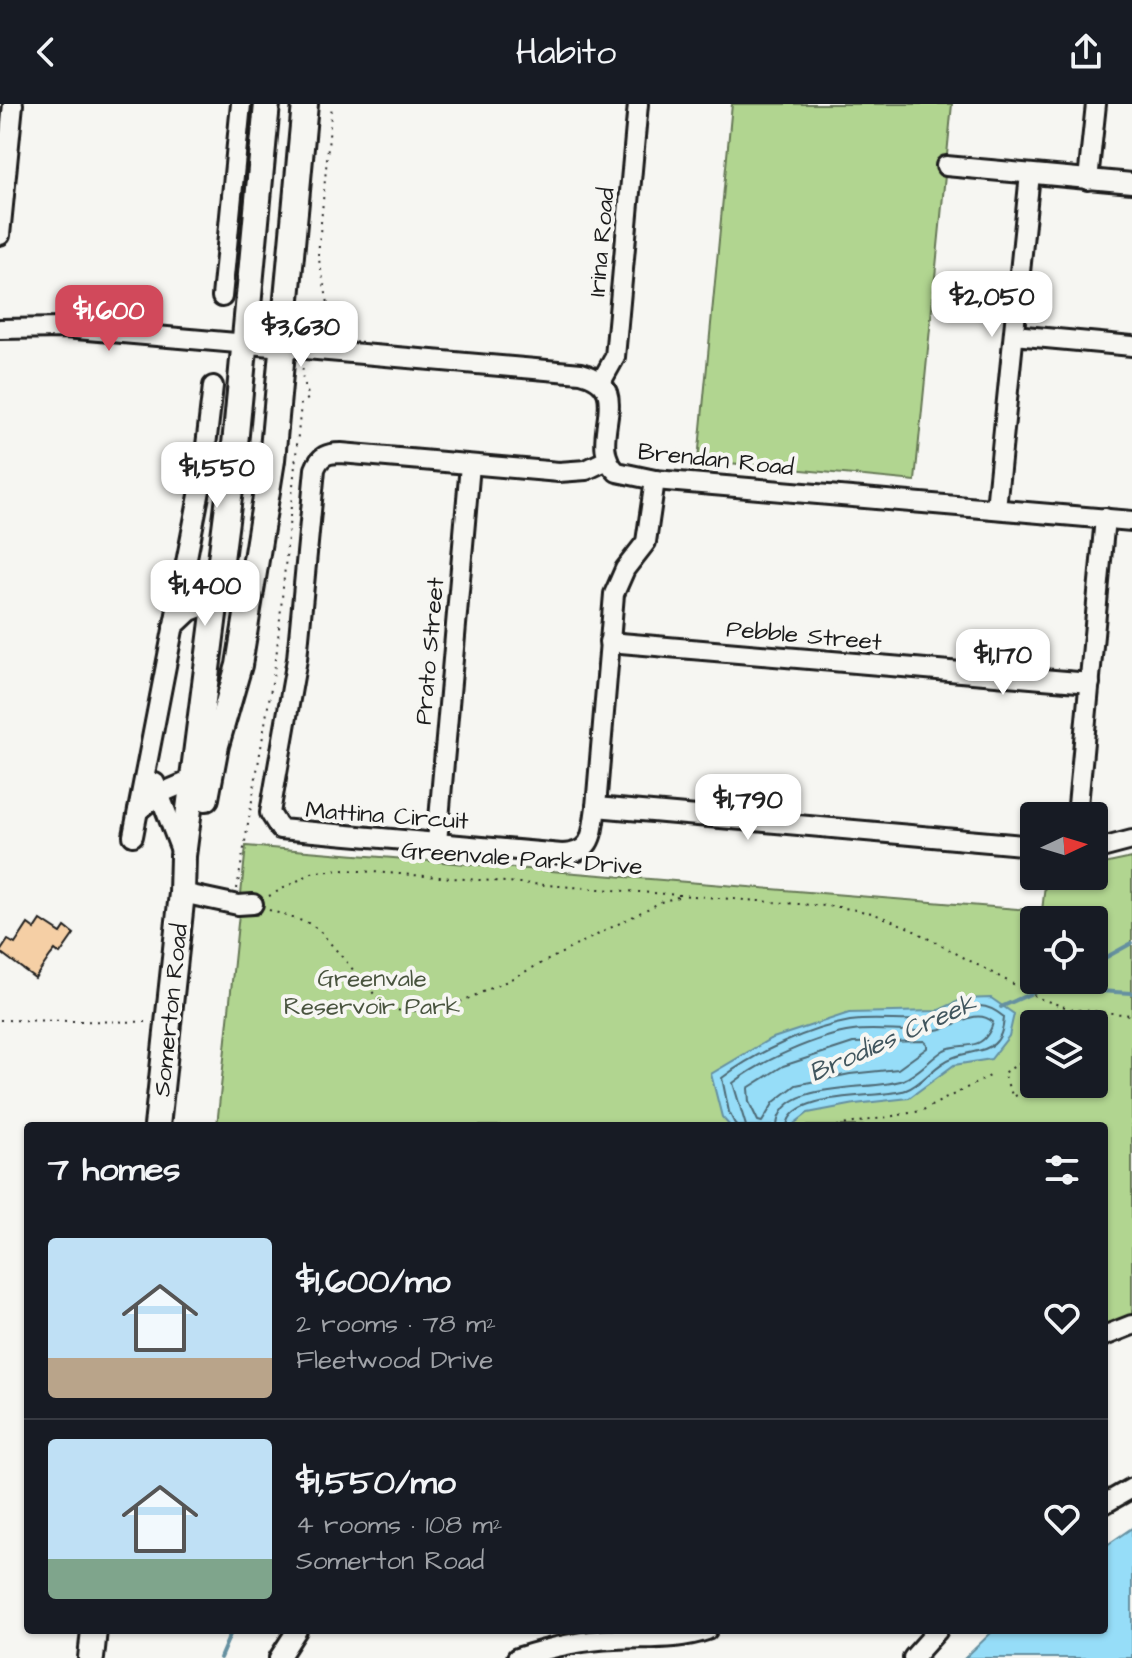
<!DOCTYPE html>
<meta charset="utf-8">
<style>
body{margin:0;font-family:"Architects Daughter",sans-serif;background:#20242c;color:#f1f3f6;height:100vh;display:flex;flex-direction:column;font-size:30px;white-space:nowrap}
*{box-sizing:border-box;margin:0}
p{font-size:26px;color:#9ea1a6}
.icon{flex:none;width:44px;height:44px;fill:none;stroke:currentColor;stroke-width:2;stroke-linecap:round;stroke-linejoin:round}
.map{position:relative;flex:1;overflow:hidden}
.side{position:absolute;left:24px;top:1018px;width:1084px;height:512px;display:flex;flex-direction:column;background:#171b24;border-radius:8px;box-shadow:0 2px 6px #0004}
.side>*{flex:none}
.needle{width:52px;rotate:86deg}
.buttons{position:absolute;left:1020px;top:698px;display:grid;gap:16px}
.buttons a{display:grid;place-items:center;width:88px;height:88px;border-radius:8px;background:#171b24;box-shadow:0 2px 6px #0004;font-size:40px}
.price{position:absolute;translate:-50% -68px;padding:0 18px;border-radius:16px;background:#fff;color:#222;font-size:26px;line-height:52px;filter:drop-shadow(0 2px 4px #0008)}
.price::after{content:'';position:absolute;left:50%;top:48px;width:24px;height:18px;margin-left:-12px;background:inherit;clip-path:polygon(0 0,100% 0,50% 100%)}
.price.on{background:#d1495b;color:#fff}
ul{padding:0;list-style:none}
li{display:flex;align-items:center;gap:24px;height:200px;padding:0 24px}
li+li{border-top:2px solid #363941}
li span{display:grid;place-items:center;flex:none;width:224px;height:160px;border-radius:8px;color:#555}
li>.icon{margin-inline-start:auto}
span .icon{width:96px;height:96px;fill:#fffc;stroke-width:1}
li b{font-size:34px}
h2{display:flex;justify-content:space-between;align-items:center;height:96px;padding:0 24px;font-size:34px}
header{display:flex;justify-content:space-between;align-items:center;height:104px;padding:0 24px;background:#171b24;font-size:36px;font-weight:600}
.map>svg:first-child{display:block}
.green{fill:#b1d590;stroke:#667856;stroke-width:2;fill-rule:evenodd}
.water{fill:#96ddf8;stroke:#6590a0;stroke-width:2}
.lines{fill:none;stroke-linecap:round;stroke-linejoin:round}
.shore{stroke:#4d6974;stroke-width:2}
.stream{stroke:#6590a0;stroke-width:4}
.building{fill:#f5cfa5;stroke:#1c1c1c;stroke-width:2}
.minor-casing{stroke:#1c1c1c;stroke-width:24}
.major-casing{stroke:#1c1c1c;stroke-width:30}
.path{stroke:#1c1c1c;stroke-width:2;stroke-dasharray:2 6;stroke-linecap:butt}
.minor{stroke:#f6f6f2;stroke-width:18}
.major{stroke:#f6f6f2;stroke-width:24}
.labels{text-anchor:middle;stroke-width:8;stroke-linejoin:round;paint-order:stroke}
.street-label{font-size:24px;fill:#1c1c1c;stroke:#f6f6f2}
.park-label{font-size:24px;fill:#49543f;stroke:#f6f6f2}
.water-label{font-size:26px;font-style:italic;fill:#41565e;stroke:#f6f6f2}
</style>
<header><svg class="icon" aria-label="back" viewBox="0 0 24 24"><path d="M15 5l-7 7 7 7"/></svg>Habito<svg class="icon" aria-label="share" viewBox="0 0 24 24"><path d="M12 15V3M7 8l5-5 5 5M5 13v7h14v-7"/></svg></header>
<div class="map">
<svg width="1132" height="1554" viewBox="0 0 1132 1554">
<rect width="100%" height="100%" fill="#f6f6f2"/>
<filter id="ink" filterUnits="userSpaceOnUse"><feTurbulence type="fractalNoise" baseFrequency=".0125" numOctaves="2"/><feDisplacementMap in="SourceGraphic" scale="16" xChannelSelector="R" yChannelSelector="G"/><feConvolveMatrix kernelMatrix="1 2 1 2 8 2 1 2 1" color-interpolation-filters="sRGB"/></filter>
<g filter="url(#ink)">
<g class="green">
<path d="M 732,0 L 952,0 L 915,377 L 698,356 Z"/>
<path d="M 246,742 L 1042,807 L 1046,772 L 1094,772 L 1094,762 L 1132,754 L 1132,1212 L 1104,1224 L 1104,1022 L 217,1022 ZM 1034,816 L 1094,816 L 1094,876 L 1034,876 ZM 1034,920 L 1094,920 L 1094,980 L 1034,980 Z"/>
</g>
<g class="water">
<path d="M 991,894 L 1014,910 L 1009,932 L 991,955 L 954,961 L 909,994 L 855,1000 L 808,1009 L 791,1022 L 730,1022 L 722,1013 L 711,970 L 770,935 L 849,909 L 937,907 L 963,895 Z"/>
<path d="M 1132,1424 L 1132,1554 L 965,1554 L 994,1526 L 1104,1526 L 1104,1443 Z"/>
</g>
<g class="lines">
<g class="shore">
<path d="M 924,937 L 927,940 L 927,944 L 898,965 L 850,970 L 796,981 L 774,998 L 762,1018 L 758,1017 L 749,998 L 748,984 L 783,962 L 853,939 Z"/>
<path d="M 736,1022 L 729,1008 L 722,974 C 754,949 810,924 850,917 C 878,913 908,919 936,915 C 965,911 975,889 1004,913 C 1002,953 977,943 952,954 C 935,960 923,980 906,986 C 881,995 791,986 787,1022"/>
<path d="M 746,1022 L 733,979 C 761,957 817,932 853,927 C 881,923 912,931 941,925 C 958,921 976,904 993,918 C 992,924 987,934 980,938 C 970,944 955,940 944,946 C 930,955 918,970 903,976 C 874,988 780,974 777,1022"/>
</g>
<g class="stream">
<path d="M 1094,860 L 1132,839"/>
<path d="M 1047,884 L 1132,889"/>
<path d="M 1001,903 L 1061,876"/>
<path d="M 220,1554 L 232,1526"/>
</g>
</g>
<path class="building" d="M 41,816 L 61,829 L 65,823 L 74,830 L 60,850 L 55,846 L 50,852 L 35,874 L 0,848 L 8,836 L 15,840 L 28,820 L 35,825 Z"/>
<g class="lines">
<defs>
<g id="minor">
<path d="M 946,62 L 1132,79"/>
<path d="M 1088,76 L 1096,0"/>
<path d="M 0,131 L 13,0"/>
<path d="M 222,193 L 241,0"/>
<path d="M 0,225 L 65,224 L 581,269 C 639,284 583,337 617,368 L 655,376 L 1132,417"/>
<path d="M 1014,231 L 1132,242"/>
<path d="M 601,278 L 615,253 L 638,0"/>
<path d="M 607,356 L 586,366 L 559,368 L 341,349 C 327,349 320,352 315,365 L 297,555 L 270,709 L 280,725 L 562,750 C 594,749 592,729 596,703 L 614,490 L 625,465 L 646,438 L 655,376"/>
<path d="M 996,404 L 1030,70"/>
<path d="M 173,523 L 190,507 L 216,497"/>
<path d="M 609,538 L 1090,579"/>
<path d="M 155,679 L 182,749"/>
<path d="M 596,703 L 1034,742"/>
<path d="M 138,707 L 159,690 L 194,675 L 199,668"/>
<path d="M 1077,712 L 1105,414"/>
<path d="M 133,732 L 202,376 L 213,282"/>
<path d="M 437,738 L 470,361"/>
<path d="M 1094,746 L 1132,736"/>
<path d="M 182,789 L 238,801 L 253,800"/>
<path d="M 1104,1232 L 1132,1221"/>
<path d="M 1104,1400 L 1132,1384"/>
<path d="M 279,1554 L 297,1526"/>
<path d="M 517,1554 C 548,1544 582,1536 615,1535 C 647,1533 676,1537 707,1526"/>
<path d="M 913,1554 L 938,1526"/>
</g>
<g id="major">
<path d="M 206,694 L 216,641 L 239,561 L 272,356 L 305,0"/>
<path d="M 157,1022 L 182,789 L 183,752 L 233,362 L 267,0"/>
<path d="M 91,1554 L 94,1526"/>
</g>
</defs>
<use href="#minor" class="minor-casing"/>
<use href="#major" class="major-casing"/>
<g class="path">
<path d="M 306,227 L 306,215 L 330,209 L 318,151 L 332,0"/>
<path d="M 237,785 L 276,555 L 301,300 L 309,294 L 302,271 L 303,261"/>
<path d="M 269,792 L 314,768 L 346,766 L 839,803 L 872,809 L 905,822 L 1041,895 L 1071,905 L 1132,911"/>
<path d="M 269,806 L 308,819 L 318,825 L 381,898 L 400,907 L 434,907 L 449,903 L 505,878 L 661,798 L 681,792"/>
<path d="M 0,916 L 148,918"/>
<path d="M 1094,924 L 1099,910"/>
<path d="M 1034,951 L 1003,969 L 1013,993 L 1039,980"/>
<path d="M 837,1022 L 921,1007 L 990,972"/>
</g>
<use href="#minor" class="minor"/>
<use href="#major" class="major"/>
</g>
</g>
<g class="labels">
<g class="street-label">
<text transform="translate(601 138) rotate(-85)" y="8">Irina Road</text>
<text transform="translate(716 355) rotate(6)" y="8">Brendan Road</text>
<text transform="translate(804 531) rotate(5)" y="8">Pebble Street</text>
<text transform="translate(429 547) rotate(-85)" y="8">Prato Street</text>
<text transform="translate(387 711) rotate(4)" y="8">Mattina Circuit</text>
<text transform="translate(522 754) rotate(4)" y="8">Greenvale Park Drive</text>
<text transform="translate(170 906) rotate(-84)" y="8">Somerton Road</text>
</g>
<g class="park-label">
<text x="372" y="882">Greenvale<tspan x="372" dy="28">Reservoir Park</tspan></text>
</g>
<g class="water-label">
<text transform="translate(892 933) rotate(-24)" y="9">Brodies Creek</text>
</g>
</g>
</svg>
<div class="buttons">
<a><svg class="needle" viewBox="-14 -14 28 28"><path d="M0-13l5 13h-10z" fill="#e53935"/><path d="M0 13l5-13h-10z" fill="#9ea1a6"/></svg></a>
<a><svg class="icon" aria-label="locate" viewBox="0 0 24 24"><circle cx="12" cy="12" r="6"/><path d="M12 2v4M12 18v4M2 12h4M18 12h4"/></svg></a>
<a><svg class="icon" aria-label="layers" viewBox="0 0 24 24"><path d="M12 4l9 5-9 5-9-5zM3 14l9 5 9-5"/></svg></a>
</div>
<b class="price" style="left:992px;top:235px">$2,050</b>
<b class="price on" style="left:109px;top:249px">$1,600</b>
<b class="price" style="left:301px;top:265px">$3,630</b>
<b class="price" style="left:217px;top:406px">$1,550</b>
<b class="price" style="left:205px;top:524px">$1,400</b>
<b class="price" style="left:1003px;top:593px">$1,170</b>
<b class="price" style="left:748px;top:738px">$1,790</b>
<section class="side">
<h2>7 homes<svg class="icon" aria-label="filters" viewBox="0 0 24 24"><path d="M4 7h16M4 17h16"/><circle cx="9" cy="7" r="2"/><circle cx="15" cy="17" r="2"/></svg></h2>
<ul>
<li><span style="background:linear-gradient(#bfe0f5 75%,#b9a48a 0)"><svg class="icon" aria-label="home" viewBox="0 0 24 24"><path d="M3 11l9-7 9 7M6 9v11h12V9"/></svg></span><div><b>$1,600/mo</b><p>2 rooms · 78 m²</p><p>Fleetwood Drive</p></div><svg class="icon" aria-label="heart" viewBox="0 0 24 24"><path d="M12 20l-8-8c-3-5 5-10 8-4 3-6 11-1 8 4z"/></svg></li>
<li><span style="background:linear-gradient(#bfe0f5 75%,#7fa58c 0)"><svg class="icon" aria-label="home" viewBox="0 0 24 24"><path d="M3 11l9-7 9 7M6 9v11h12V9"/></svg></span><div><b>$1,550/mo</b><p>4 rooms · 108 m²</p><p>Somerton Road</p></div><svg class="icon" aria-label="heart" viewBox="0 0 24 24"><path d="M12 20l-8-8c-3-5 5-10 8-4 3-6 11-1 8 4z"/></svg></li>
</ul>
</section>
</div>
